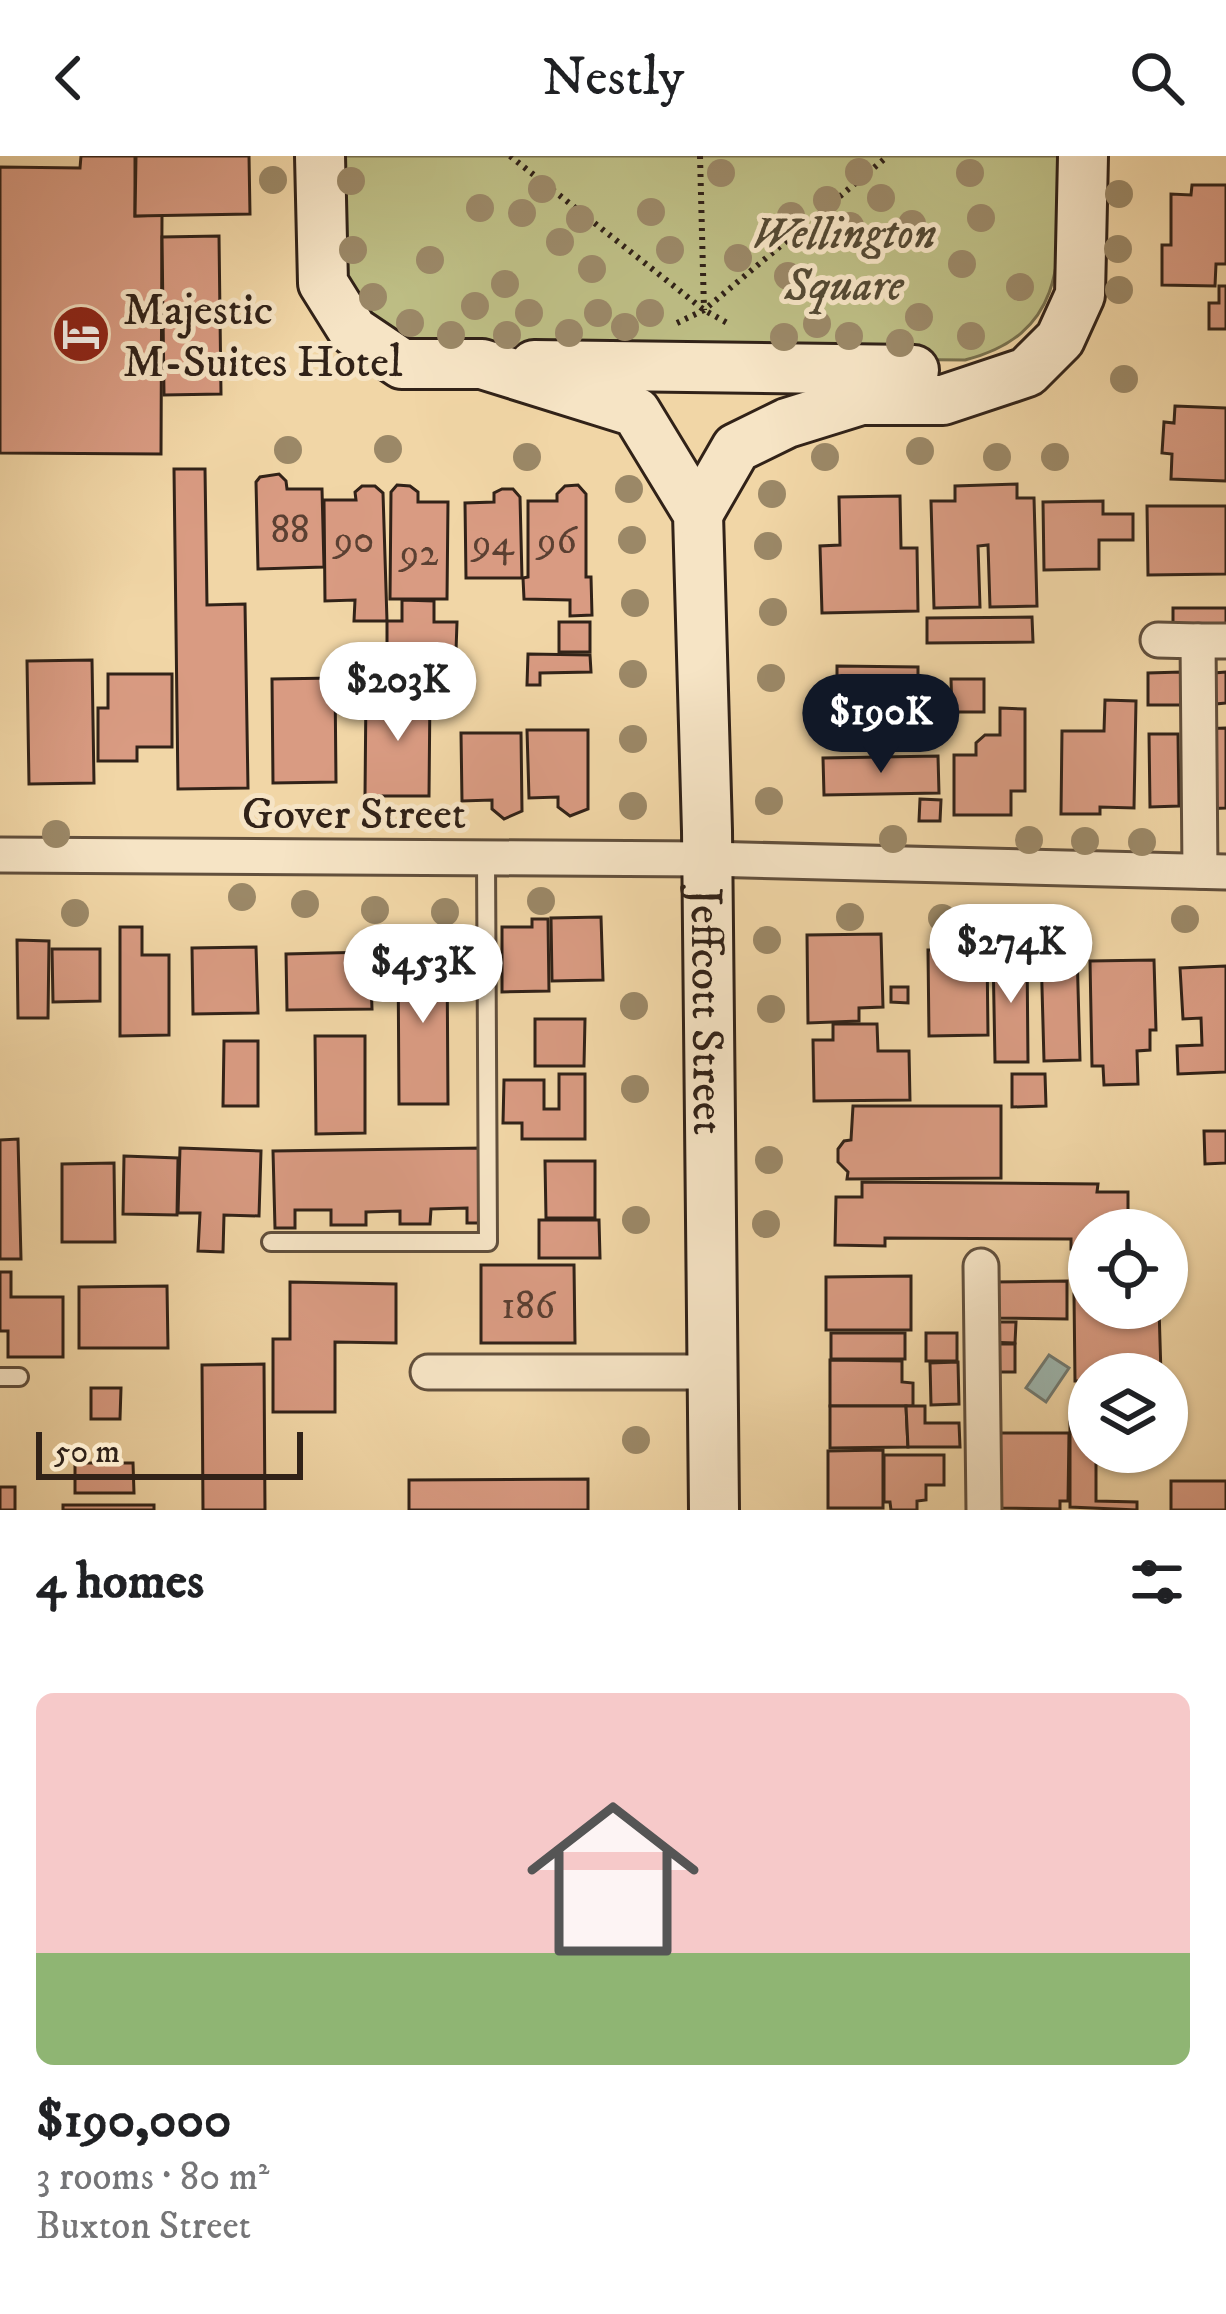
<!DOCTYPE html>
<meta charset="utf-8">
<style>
body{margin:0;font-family:"IM FELL DW Pica",serif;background:#f2f2f2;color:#202124;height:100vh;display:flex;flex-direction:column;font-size:45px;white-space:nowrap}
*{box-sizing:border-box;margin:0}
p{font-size:39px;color:#757577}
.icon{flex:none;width:66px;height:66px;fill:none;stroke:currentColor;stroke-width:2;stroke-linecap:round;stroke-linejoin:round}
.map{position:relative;height:1354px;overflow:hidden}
.details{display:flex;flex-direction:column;background:#fff;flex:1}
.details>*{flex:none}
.buttons{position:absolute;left:1068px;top:1053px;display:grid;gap:24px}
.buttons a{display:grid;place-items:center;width:120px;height:120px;border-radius:50%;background:#fff;box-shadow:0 3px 9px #0004;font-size:60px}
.scale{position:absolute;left:36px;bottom:30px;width:267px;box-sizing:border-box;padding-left:12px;border:6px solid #312218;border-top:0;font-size:33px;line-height:42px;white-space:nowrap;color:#312218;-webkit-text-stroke:9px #f6e4c5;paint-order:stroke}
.price{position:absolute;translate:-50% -102px;padding:0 27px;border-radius:42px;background:#fff;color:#222;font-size:39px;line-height:78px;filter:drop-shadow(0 3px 6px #0008)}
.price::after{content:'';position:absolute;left:50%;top:72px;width:36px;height:27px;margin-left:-18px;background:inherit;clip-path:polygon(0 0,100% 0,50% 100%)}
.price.current{background:#111827;color:#fff}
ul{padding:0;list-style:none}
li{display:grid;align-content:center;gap:24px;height:636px;padding:0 36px}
li span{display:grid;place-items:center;height:372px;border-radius:18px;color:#555}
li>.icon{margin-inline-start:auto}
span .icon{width:216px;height:216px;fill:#fffc;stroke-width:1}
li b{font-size:51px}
h2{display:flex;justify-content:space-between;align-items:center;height:144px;padding:0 36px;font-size:51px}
header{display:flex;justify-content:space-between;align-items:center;height:156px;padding:0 36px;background:#fff;font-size:54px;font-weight:600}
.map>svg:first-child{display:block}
.green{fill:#bdbd84;stroke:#77704e;stroke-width:3}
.water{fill:#9db7b0;stroke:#727b73;stroke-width:3}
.building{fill:#d99b82;stroke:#312218;stroke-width:3}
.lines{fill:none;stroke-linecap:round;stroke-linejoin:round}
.service-casing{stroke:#614f3c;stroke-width:22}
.minor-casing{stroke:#614f3c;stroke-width:39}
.secondary-casing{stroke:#312218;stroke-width:54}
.path{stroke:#312218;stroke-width:6;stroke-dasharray:3 6;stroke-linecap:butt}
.service{stroke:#f6e4c5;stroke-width:16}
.minor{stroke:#f6e4c5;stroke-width:33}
.secondary{stroke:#f6e4c5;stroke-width:48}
.tree{fill:#9b8867}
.labels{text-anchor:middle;stroke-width:10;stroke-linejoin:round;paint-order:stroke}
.number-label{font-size:39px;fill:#5b4032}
.park-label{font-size:45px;font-style:italic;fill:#544933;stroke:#f6e4c5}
.poi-label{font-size:45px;fill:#312218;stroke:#f6e4c5;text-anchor:start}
.street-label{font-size:45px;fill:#312218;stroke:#f6e4c5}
</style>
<header><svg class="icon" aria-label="back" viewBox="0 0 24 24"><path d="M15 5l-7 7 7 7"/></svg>Nestly<svg class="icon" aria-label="search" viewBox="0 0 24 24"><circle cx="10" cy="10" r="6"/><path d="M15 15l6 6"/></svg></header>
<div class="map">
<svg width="1226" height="1354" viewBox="0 0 1226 1354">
<rect width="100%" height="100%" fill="#f1d6a6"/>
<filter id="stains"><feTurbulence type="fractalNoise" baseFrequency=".00167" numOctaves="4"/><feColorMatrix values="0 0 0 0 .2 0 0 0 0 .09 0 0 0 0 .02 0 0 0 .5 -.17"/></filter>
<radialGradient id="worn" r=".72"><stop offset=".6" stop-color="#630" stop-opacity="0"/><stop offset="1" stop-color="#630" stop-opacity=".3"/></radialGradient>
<path class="green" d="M 331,0 L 1058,0 C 1059,90 1074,176 965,204 L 418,199 L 347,148 Z"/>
<path class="water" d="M 1049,1199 L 1069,1212 L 1046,1246 L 1026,1232 Z"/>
<g class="building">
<path d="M 81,0 L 135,0 L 135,60 L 162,59 L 161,298 L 0,297 L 0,11 L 80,12 Z"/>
<path d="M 136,0 L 249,0 L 250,58 L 135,60 Z"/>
<path d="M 1192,29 L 1226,29 L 1226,108 L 1216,108 L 1215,130 L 1162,129 L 1162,89 L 1171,89 L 1171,38 L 1191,39 Z"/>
<path d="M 219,80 L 221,238 L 164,239 L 162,81 Z"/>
<path d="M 1219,130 L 1226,130 L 1226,173 L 1209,173 L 1209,147 L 1219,147 Z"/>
<path d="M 1175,250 L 1226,252 L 1226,325 L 1171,323 L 1172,298 L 1162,297 L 1164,266 L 1174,267 Z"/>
<path d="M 174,313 L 205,313 L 207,449 L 245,448 L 248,632 L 178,633 Z"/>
<path d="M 279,318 L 286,325 L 287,333 L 322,333 L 324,411 L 258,413 L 256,326 L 260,321 Z"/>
<path d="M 1017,328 L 1017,342 L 1034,342 L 1037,450 L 990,451 L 988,389 L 978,390 L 980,451 L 934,452 L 931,345 L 955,345 L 955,330 Z"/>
<path d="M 397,329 L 410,330 L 418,336 L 418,346 L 448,346 L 447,443 L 390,443 L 391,336 Z"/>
<path d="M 578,329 L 586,338 L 586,421 L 591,421 L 592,459 L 570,460 L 570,444 L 524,443 L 523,422 L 528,421 L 528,345 L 557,345 L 557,338 L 565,330 Z"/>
<path d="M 362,330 L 375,330 L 383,337 L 387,465 L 354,465 L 355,444 L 325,445 L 324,344 L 356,344 L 355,336 Z"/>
<path d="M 502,333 L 513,333 L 520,341 L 522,422 L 466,422 L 465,347 L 494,346 L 494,337 Z"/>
<path d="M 900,340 L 901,392 L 917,392 L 918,455 L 822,457 L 820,390 L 840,389 L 839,341 Z"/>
<path d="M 1103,345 L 1103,358 L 1133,358 L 1133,384 L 1099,384 L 1099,413 L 1044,414 L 1043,346 Z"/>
<path d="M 1147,350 L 1226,350 L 1226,418 L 1148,419 Z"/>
<path d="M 402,444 L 434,445 L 434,466 L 457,466 L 456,495 L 387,494 L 387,465 L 402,465 Z"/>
<rect x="1173" y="452" width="53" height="30"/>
<path d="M 1032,461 L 1033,486 L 927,487 L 927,462 Z"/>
<rect x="559" y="466" width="31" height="30"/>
<path d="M 528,498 L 590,499 L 591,516 L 540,517 L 540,529 L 527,529 Z"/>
<path d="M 424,500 L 451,500 L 451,527 L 424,526 Z"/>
<path d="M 92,504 L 94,627 L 29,628 L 27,505 Z"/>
<path d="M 837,510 L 918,511 L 918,576 L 837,574 Z"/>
<path d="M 1181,516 L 1181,549 L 1148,549 L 1148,517 Z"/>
<path d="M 1226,516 L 1226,547 L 1215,548 L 1214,517 Z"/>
<path d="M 108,518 L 172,518 L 172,591 L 137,591 L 137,605 L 98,605 L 98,552 L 108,552 Z"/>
<path d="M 335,522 L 336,626 L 273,627 L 272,523 Z"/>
<path d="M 951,523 L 984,523 L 984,556 L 952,556 Z"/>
<path d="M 366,535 L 430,535 L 429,640 L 365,640 Z"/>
<path d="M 1105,544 L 1136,545 L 1134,652 L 1100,651 L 1100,658 L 1061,658 L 1062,575 L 1104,575 Z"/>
<path d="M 1000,552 L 1025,553 L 1025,635 L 1011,635 L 1011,659 L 954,659 L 954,599 L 976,599 L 976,587 L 985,579 L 1000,579 Z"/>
<path d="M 1226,572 L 1226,652 L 1203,653 L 1201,573 Z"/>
<path d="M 527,574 L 588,574 L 588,653 L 570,660 L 558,651 L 558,641 L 529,642 Z"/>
<path d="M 461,577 L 521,577 L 522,655 L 504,663 L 492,653 L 492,644 L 462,645 Z"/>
<path d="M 1149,578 L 1178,578 L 1179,650 L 1150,651 Z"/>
<path d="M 938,600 L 939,637 L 824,639 L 823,602 Z"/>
<path d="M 920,643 L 941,644 L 940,665 L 919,665 Z"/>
<path d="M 601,761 L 603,824 L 552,825 L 551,762 Z"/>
<path d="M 532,763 L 548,763 L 549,835 L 502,836 L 502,771 L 532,771 Z"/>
<path d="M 120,771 L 142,771 L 142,799 L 169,799 L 169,879 L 120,880 Z"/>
<path d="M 881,778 L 883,851 L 859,852 L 859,865 L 808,867 L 807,779 Z"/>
<path d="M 17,784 L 49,785 L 48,862 L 18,862 Z"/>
<path d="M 256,791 L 258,857 L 193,858 L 192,792 Z"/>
<path d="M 447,792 L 448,948 L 399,948 L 398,793 Z"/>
<path d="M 52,793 L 100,793 L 100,845 L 53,846 Z"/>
<path d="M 928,794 L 987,794 L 988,879 L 929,880 Z"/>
<path d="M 1077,794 L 1080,904 L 1044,905 L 1041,795 Z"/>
<path d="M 1027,795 L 1028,906 L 995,906 L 993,796 Z"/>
<path d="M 370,796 L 372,853 L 287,854 L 286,798 Z"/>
<path d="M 1154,804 L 1156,874 L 1150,874 L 1150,894 L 1137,895 L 1138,928 L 1104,929 L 1103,910 L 1092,910 L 1090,805 Z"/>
<path d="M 1226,810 L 1226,916 L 1178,918 L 1177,890 L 1202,889 L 1201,862 L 1183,863 L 1180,812 Z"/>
<path d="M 891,831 L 908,831 L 908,847 L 891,846 Z"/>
<path d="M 535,863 L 585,863 L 584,910 L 535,910 Z"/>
<path d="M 833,868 L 877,868 L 878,895 L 909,895 L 910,944 L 814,945 L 813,884 L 833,884 Z"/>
<path d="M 315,880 L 365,880 L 365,977 L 316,978 Z"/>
<path d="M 224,885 L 258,885 L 258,950 L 223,950 Z"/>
<path d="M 559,918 L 585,918 L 585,983 L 522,983 L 522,967 L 503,967 L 504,924 L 544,924 L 544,953 L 559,953 Z"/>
<path d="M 1012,918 L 1045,918 L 1046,950 L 1012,951 Z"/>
<path d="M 853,950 L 1001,950 L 1001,1022 L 847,1023 L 848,1016 L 838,1006 L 838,993 L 844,985 L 851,984 Z"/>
<path d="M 1204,975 L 1226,975 L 1226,1007 L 1205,1008 Z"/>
<path d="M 18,983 L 21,1103 L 0,1103 L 0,984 Z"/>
<path d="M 180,992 L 261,995 L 259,1060 L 224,1059 L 223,1096 L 198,1095 L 200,1057 L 178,1057 Z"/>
<path d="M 482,992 L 483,1067 L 467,1067 L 467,1052 L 431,1053 L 430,1068 L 400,1068 L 400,1055 L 366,1056 L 366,1069 L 331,1069 L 331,1054 L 295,1054 L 295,1072 L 275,1072 L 273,995 Z"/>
<path d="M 124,1000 L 178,1002 L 177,1059 L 123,1058 Z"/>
<path d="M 545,1005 L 595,1005 L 595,1062 L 546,1062 Z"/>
<path d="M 114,1007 L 115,1086 L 62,1086 L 62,1008 Z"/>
<path d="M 862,1026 L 1098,1028 L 1097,1036 L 1128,1036 L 1128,1074 L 1089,1074 L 1089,1093 L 1071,1093 L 1071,1083 L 885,1082 L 885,1090 L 835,1089 L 836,1041 L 862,1041 Z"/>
<path d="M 539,1064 L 599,1064 L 600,1102 L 539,1102 Z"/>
<path d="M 481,1109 L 574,1109 L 575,1187 L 481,1187 Z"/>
<path d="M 0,1116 L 11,1116 L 11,1141 L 63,1141 L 63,1201 L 8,1201 L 8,1175 L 0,1175 Z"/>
<path d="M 911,1120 L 911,1174 L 826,1174 L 826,1121 Z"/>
<path d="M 1067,1125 L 1067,1163 L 992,1162 L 991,1126 Z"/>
<path d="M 290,1126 L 396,1128 L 396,1187 L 335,1186 L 335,1256 L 273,1256 L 273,1183 L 290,1183 Z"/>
<path d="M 167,1130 L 168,1192 L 79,1192 L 79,1131 Z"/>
<path d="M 1074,1138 L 1089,1138 L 1089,1152 L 1159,1152 L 1161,1218 L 1089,1218 L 1089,1225 L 1075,1225 Z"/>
<path d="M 986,1166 L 1016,1166 L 1015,1187 L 986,1186 Z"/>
<rect x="831" y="1177" width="74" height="26"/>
<rect x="926" y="1177" width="31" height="28"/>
<rect x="984" y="1188" width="31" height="28"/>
<path d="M 830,1204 L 902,1205 L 902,1226 L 913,1227 L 913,1250 L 830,1250 Z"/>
<path d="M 958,1206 L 959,1248 L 931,1249 L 930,1207 Z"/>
<path d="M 264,1208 L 265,1354 L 203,1354 L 202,1209 Z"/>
<path d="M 91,1232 L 121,1232 L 120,1263 L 91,1263 Z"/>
<path d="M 830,1250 L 906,1250 L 908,1291 L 830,1292 Z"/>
<path d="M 906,1250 L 925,1250 L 925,1267 L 959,1267 L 960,1291 L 908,1291 Z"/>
<path d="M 1070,1266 L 1089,1266 L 1089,1296 L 1096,1296 L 1096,1345 L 1137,1346 L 1137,1354 L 1070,1351 Z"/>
<path d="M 999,1277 L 1069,1277 L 1068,1345 L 1060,1345 L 1060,1353 L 999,1352 Z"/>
<path d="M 883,1294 L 883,1352 L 828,1352 L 828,1295 Z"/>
<path d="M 884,1299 L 944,1299 L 944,1329 L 926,1329 L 926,1344 L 917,1345 L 917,1354 L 891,1354 L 890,1346 L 884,1346 Z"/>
<path d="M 75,1307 L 133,1307 L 134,1337 L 75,1337 Z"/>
<path d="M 588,1323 L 588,1354 L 409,1354 L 409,1324 Z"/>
<rect x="1171" y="1325" width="55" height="29"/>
<rect x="0" y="1331" width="15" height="23"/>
<rect x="63" y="1349" width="91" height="5"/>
</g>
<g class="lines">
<defs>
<g id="service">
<path d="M 271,1086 L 488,1086 L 486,702"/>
<path d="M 0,1221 L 19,1221"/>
</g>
<g id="minor">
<path d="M 1158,484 L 1198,485"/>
<path d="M 0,699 L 707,703 L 1226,716"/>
<path d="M 1200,715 L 1198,485 L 1226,485"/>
<path d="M 981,1110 L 984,1354"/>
<path d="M 428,1216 L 713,1216"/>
</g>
<g id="secondary">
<path id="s1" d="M 320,0 L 323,127 L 353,175 L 402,208 L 482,208 L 636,256 L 698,358 L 707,675 L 714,1354"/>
<path d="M 534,209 L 914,214"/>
<path d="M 698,358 L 736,292 L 787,267 L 861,244 L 943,244 L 1027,216 L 1060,183 L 1080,139 L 1083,0"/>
</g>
</defs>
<use href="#service" class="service-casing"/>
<use href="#minor" class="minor-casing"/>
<use href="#secondary" class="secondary-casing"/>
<g class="path">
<path d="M 510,0 L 704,154 L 731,169"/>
<path d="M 700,0 L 704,154"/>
<path d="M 677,167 L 704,154 L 888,0"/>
</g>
<use href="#service" class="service"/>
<use href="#minor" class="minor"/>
<use href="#secondary" class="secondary"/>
</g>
<g class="tree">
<circle cx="859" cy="16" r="14"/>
<circle cx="721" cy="17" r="14"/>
<circle cx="970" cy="17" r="14"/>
<circle cx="273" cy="24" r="14"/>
<circle cx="351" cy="25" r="14"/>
<circle cx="542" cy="33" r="14"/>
<circle cx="1119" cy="38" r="14"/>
<circle cx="881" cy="42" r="14"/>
<circle cx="827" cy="44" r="14"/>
<circle cx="480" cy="52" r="14"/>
<circle cx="651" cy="56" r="14"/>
<circle cx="522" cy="57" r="14"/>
<circle cx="791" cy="60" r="14"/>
<circle cx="981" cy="62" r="14"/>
<circle cx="580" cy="63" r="14"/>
<circle cx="912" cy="68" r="14"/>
<circle cx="850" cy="70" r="14"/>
<circle cx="560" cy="86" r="14"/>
<circle cx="1118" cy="93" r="14"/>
<circle cx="353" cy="94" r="14"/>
<circle cx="670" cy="94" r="14"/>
<circle cx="738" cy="102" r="14"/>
<circle cx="430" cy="104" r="14"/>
<circle cx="962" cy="108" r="14"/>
<circle cx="592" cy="113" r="14"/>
<circle cx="788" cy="120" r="14"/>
<circle cx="505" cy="128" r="14"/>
<circle cx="1020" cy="131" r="14"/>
<circle cx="1119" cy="134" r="14"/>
<circle cx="373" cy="141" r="14"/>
<circle cx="475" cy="150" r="14"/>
<circle cx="529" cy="157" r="14"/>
<circle cx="598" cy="157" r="14"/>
<circle cx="650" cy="157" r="14"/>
<circle cx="919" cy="161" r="14"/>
<circle cx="410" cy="167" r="14"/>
<circle cx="817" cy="168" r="14"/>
<circle cx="625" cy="171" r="14"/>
<circle cx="569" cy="177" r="14"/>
<circle cx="451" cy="179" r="14"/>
<circle cx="507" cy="179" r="14"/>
<circle cx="849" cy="180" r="14"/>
<circle cx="971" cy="180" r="14"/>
<circle cx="784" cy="181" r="14"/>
<circle cx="900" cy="187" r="14"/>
<circle cx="1124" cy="223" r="14"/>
<circle cx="388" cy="293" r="14"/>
<circle cx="288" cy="294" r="14"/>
<circle cx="920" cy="295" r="14"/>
<circle cx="527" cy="301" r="14"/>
<circle cx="825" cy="301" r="14"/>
<circle cx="997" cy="301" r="14"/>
<circle cx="1055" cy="301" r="14"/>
<circle cx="629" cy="333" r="14"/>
<circle cx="772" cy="338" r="14"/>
<circle cx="632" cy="384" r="14"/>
<circle cx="768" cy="390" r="14"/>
<circle cx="635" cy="447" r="14"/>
<circle cx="773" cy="456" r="14"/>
<circle cx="633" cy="518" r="14"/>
<circle cx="771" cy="522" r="14"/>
<circle cx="633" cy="583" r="14"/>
<circle cx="769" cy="645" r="14"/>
<circle cx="633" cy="650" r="14"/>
<circle cx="56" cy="678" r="14"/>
<circle cx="893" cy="683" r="14"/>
<circle cx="1029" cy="684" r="14"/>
<circle cx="1085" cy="685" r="14"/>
<circle cx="1142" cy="686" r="14"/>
<circle cx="242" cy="741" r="14"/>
<circle cx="541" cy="745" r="14"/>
<circle cx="305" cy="748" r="14"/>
<circle cx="375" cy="754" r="14"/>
<circle cx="445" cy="756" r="14"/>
<circle cx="75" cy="757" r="14"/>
<circle cx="850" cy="761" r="14"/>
<circle cx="942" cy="762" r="14"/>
<circle cx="1185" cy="763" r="14"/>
<circle cx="767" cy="784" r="14"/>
<circle cx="634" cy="850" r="14"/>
<circle cx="771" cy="853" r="14"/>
<circle cx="635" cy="933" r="14"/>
<circle cx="769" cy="1004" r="14"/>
<circle cx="636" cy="1064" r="14"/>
<circle cx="766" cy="1068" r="14"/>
<circle cx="636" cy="1284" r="14"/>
</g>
<defs>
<symbol id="hotel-disc" viewBox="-11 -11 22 22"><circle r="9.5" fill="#8f2418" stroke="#f6e4c5"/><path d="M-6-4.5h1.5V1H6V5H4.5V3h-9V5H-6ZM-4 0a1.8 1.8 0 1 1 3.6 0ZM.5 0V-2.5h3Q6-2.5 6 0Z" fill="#fff"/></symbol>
</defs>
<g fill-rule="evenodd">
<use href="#hotel-disc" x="48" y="145" width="66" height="66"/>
</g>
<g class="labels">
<g class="number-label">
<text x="290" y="386">88</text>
<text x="354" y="396">90</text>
<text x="557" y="397">96</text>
<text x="493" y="399">94</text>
<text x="419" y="409">92</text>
<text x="528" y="1162">186</text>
</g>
<g class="park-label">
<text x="844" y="92">Wellington<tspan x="844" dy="52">Square</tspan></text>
</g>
<g class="poi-label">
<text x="123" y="168">Majestic<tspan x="123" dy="52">M-Suites Hotel</tspan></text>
</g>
<g class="street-label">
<text x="354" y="672">Gover Street</text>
<text dy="16" stroke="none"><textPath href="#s1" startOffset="1101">Jeffcott Street</textPath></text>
</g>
</g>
<rect width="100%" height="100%" filter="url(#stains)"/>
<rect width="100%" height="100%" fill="url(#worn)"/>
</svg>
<div class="buttons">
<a><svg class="icon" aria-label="locate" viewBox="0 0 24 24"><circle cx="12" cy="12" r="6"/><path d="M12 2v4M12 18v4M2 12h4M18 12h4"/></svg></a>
<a><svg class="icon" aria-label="layers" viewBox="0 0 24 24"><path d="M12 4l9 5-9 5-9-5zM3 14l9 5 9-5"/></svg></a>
</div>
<div class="scale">50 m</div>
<b class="price" style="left:398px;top:588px">$203K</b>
<b class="price current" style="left:881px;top:620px">$190K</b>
<b class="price" style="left:1011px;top:850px">$274K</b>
<b class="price" style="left:423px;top:870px">$453K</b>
</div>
<section class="details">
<h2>4 homes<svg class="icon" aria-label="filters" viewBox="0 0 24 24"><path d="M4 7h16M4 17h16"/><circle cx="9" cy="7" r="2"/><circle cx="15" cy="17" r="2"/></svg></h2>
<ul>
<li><span style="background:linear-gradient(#f6c9c9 70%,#8fb573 0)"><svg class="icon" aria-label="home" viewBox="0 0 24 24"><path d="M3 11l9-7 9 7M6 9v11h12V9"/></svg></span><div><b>$190,000</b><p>3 rooms · 80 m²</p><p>Buxton Street</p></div></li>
</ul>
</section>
